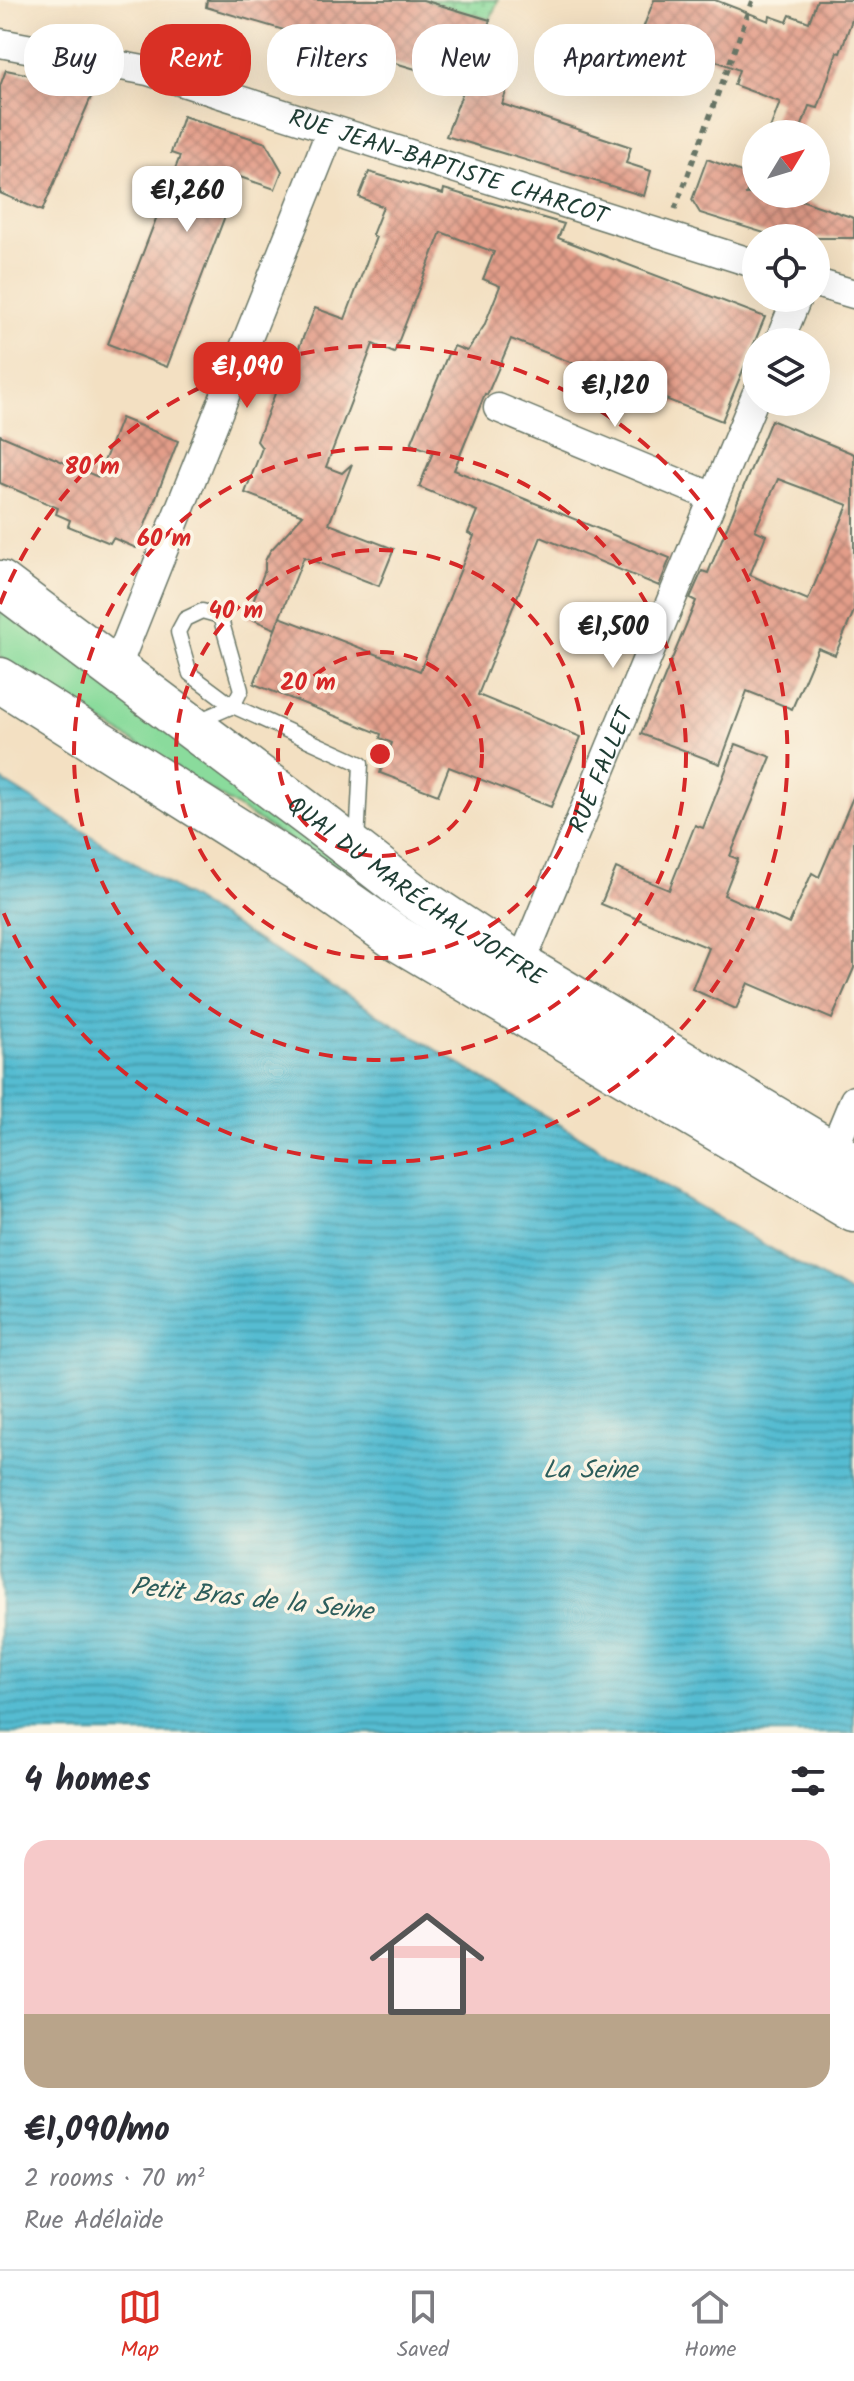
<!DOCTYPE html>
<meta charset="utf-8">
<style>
body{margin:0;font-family:Kalam,sans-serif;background:#f7f7f7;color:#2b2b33;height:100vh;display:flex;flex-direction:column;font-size:30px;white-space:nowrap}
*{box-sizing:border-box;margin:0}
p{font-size:26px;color:#7c7c81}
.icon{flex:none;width:44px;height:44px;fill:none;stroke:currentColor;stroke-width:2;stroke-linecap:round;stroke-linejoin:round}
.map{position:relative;height:1733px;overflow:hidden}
.drawer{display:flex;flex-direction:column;background:#fff;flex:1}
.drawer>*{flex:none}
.top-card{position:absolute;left:24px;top:24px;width:806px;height:72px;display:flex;gap:16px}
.needle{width:52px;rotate:52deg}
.fabs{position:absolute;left:742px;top:120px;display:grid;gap:16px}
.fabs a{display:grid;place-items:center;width:88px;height:88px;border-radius:50%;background:#fff;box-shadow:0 8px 32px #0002;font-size:40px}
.price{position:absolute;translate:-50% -68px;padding:0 18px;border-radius:16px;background:#fff;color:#222;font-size:26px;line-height:52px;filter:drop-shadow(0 2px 4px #0008)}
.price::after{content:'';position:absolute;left:50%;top:48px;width:24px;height:18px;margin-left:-12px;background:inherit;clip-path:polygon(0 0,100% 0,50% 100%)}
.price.selected{background:#d93025;color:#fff}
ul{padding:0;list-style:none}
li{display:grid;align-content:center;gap:16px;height:424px;padding:0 24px}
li+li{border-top:2px solid #e1e1e2}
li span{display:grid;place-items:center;height:248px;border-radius:24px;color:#555}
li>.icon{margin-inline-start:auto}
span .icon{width:144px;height:144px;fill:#fffc;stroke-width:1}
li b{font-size:34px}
h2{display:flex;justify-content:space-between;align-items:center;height:96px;padding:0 24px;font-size:34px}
.pill{padding:0 28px;border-radius:32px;background:#fff;box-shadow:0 8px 32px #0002;font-size:28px;line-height:72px}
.pill.selected{background:#d93025;color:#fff}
.menu{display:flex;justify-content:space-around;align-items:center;height:112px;border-top:2px solid #e1e1e2;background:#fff;font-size:22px;color:#7c7c81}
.menu a{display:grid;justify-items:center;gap:4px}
.menu .selected{color:#d93025}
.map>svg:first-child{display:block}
.green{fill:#8adb9c;stroke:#548c68;stroke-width:2}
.garden{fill:url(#garden-dots);stroke:#548c68;stroke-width:2}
.water{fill:url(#water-rules);stroke:#3a7c82;stroke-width:2}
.building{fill:url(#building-cross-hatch);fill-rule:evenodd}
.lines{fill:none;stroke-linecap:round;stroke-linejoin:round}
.lane-casing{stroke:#697666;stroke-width:17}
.street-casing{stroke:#697666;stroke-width:31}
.primary-casing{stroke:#697666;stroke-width:47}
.path{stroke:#697666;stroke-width:5;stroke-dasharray:6 6;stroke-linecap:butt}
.lane{stroke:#fff;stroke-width:14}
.street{stroke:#fff;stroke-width:28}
.primary{stroke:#fff;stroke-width:44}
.ring{fill:none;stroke:#d62828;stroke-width:4;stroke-dasharray:14 10}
.labels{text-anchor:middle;stroke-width:7;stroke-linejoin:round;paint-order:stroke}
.street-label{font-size:24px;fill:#1f3d34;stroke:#fcf5e5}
.water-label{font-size:26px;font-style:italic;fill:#2c5d5b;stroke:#fcf5e5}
.centre{fill:#d62828;stroke:#fcf5e5;stroke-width:4}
.ring-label{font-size:24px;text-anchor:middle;font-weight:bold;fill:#d62828;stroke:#fcf5e5;stroke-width:7;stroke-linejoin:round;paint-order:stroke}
</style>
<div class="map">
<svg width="854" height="1733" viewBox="0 0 854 1733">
<defs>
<pattern id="garden-dots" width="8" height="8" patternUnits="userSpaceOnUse" patternTransform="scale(2)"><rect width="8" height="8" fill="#8adb9c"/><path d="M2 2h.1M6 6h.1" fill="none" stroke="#70b380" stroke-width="1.8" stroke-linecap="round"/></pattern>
<pattern id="water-rules" width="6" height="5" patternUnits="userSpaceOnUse" patternTransform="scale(2)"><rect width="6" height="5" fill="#54bcd1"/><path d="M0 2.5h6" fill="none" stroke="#459aaa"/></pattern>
<pattern id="building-cross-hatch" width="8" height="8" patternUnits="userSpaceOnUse" patternTransform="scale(2)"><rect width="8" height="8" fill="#e39d89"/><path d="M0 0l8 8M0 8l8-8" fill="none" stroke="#b78171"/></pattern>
</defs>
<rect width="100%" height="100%" fill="#fcf5e5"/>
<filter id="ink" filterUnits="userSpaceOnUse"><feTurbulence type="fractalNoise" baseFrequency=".0125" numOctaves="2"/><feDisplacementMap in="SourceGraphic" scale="16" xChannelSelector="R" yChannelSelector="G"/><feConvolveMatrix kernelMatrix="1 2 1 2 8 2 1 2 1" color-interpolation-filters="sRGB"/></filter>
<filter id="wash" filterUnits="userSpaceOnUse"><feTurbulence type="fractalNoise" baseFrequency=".006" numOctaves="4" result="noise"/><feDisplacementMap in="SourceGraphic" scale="32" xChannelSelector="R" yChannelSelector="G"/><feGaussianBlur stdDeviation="1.8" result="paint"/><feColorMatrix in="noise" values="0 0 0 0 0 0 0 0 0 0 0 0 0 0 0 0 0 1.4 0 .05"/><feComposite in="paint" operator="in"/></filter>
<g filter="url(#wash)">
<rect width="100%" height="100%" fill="#f3e0c2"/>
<path class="green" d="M 0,603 L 348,861 L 343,874 L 0,657 Z"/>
<path class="garden" d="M 423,0 L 498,0 L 490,20 Z"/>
<path class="water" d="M 0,779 C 281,956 564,1132 854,1296 L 854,1733 L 0,1733 Z"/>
<g id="blocks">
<g class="building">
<path d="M 207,0 L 423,0 L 490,20 L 466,84 L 206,7 Z"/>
<path d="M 654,0 L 715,0 L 769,21 L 770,16 L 787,22 L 790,15 L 809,22 L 817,0 L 854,0 L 854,14 L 840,53 L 837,52 L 818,108 L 809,106 L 799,134 L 768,134 L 780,102 L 734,85 L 739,70 L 642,31 Z"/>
<path d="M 472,68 L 502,77 L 498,90 L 506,92 L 502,104 L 631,147 L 626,163 L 651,171 L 644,196 L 446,136 Z"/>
<path d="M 6,70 L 95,88 L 42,211 L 0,193 L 0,86 Z"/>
<path d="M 183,116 L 266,143 L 282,171 L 275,189 L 240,177 L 167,367 L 108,344 L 180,156 L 171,153 Z"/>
<path d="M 707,159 L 752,176 L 746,194 L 783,194 L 854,218 L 854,238 L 780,238 L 700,213 L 692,200 Z"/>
<path d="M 369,172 L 443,194 L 444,189 L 564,224 L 558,238 L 765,317 L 722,421 L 511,339 L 487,395 L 485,394 L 454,470 L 670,558 L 659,586 L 541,537 L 478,695 L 581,737 L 551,807 L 449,767 L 438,795 L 380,773 L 392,743 L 380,738 L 381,734 L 254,684 L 280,617 L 420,671 L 474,536 L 468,533 L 477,511 L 419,487 L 433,452 L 411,444 L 448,354 L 451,354 L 454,346 L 467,351 L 484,326 L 500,286 L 483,279 L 494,252 L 441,232 L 394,353 L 373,344 L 326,467 L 342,473 L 352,464 L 329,524 L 394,549 L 379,586 L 304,557 L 275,629 L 247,617 L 265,570 L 265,561 L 270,551 L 303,515 L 245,493 L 262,448 L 257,441 L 290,354 L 298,350 L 315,308 L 345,319 L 376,237 L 372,235 L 383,207 L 359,197 Z"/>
<path d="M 121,418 L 178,441 L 136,548 L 113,538 L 110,543 L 68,526 L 70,520 L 56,514 L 58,508 L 0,483 L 0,435 L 98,477 Z"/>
<path d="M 771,420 L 854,454 L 854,611 L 835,655 L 818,648 L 792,709 L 747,691 L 720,764 L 641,734 L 696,601 L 690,598 L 702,571 L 708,573 ZM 778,479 L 848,505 L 808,600 L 750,575 L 766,535 L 755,530 Z"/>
<path d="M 736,744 L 771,757 L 730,856 L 738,859 L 724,895 L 789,924 L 812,873 L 819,877 L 854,795 L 854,968 L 832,1019 L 748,983 L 736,1009 L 692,989 L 709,948 L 601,904 L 616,868 L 669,890 L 695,825 L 703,828 Z"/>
</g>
</g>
</g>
<g filter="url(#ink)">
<use href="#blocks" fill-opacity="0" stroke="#697666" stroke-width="2"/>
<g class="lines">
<defs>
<g id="lane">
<path d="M 202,611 L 220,616 L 241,690 L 233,706 L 190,674 L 178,632 L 185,619 Z"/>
<path d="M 196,722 L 233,706 L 361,764 L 357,843"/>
</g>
<g id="street">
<path id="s1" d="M 0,43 L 148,71 L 756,264"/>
<path d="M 816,283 L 854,294"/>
<path d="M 779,342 L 797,298"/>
<path d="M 498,408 L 713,497"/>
<path d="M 115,671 L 331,130"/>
<path id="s2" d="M 520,966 L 756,395"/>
<path d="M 832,1153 L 854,1100"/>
</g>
<g id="primary">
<path id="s3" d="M 0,583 L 317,821 L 415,897 L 520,966 L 854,1166"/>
<path d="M 0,680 L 300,870 L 395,937 L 854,1210"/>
</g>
</defs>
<use href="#lane" class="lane-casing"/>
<use href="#street" class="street-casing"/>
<use href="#primary" class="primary-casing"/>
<path class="path" d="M 675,209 L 753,0"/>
<use href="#lane" class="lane"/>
<use href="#street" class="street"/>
<use href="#primary" class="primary"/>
</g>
</g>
<g class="ring">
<circle cx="380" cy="754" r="102"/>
<circle cx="380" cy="754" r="204"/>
<circle cx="380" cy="754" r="306"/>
<path d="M0 604A408 408 0 1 1 0 904"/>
</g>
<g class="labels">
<g class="street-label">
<text dy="8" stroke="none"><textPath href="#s1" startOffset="466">RUE JEAN-BAPTISTE CHARCOT</textPath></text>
<text dy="8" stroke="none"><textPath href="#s2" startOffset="212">RUE FALLET</textPath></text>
<text dy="8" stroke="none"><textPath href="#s3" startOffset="518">QUAI DU MARÉCHAL JOFFRE</textPath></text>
</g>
<g class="water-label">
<text x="590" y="1478">La Seine</text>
<text transform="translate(252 1598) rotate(6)" y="9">Petit Bras de la Seine</text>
</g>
</g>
<circle cx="380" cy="754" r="12" class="centre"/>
<g class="ring-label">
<text x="92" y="474">80 m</text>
<text x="164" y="546">60 m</text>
<text x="236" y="618">40 m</text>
<text x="308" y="690">20 m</text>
</g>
</svg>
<div class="fabs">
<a><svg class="needle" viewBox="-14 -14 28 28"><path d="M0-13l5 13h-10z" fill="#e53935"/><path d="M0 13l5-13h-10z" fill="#7c7c81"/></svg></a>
<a><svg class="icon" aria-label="locate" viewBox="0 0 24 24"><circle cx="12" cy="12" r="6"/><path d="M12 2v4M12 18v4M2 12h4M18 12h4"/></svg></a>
<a><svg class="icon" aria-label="layers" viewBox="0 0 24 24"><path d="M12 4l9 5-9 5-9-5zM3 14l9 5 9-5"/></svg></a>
</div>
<b class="price" style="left:187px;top:234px">€1,260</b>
<b class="price selected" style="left:247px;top:410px">€1,090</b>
<b class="price" style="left:615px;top:429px">€1,120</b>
<b class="price" style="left:613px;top:670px">€1,500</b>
<div class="top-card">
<a class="pill">Buy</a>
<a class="pill selected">Rent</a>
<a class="pill">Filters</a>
<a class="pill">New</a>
<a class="pill">Apartment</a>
</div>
</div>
<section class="drawer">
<h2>4 homes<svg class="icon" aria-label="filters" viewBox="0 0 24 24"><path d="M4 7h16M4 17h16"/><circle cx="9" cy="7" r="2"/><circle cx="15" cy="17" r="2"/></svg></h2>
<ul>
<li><span style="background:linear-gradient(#f6c9c9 70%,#b9a48a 0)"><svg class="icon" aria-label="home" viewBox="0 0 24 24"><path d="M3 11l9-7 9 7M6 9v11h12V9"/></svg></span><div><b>€1,090/mo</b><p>2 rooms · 70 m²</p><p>Rue Adélaïde</p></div></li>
</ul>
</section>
<nav class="menu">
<a class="selected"><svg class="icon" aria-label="map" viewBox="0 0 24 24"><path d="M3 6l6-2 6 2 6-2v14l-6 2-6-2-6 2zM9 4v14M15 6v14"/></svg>Map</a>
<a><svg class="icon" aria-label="saved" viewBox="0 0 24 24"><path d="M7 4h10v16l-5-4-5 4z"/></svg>Saved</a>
<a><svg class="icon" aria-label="home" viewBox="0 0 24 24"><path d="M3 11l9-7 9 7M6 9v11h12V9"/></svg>Home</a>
</nav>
